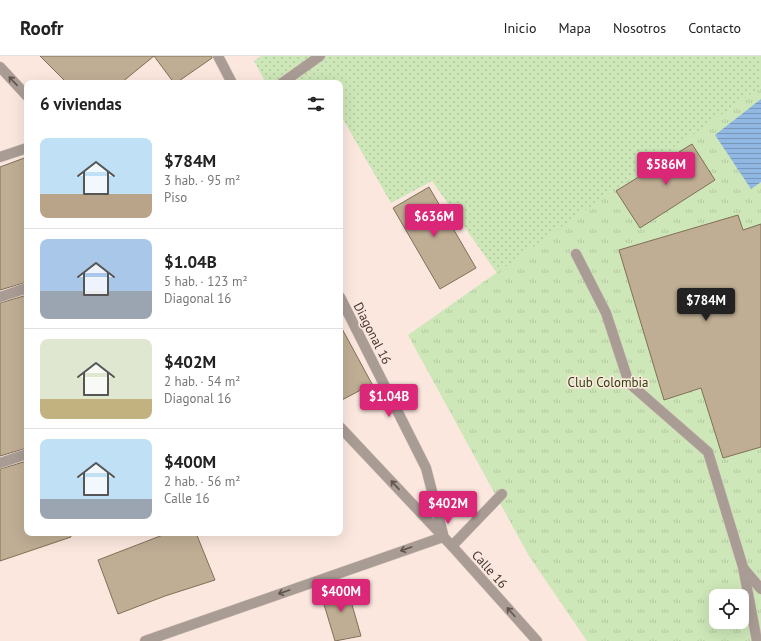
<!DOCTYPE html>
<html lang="es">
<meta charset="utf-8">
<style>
body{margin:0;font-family:"PT Sans",sans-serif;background:#f6f6f6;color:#222;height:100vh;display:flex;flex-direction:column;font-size:15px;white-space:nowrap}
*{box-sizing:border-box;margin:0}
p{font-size:13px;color:#767676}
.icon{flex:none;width:22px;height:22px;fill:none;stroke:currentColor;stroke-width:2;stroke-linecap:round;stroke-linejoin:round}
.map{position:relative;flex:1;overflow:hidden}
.sheet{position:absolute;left:24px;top:24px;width:319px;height:456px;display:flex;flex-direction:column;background:#fff;border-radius:8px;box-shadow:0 4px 16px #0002}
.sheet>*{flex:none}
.fabs{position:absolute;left:709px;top:533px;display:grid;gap:8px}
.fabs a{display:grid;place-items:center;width:40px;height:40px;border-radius:8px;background:#fff;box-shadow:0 4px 16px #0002;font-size:20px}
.price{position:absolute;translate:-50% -34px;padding:0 9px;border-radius:4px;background:#db2777;color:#fff;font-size:13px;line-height:26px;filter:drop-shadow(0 1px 2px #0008)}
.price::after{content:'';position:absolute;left:50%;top:24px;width:12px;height:9px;margin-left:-6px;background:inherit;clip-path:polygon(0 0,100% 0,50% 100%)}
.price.on{background:#222;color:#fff}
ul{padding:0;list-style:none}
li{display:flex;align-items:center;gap:12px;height:100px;padding:0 16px}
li+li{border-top:1px solid #e0e0e0}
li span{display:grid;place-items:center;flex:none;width:112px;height:80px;border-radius:8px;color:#555}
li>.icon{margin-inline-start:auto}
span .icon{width:48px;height:48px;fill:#fffc;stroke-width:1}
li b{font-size:17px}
h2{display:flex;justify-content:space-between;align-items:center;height:48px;padding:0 16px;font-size:17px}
header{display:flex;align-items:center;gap:24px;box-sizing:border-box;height:56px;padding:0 20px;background:#fff;border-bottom:1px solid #e0e0e0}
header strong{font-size:19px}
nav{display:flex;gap:22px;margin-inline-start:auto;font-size:14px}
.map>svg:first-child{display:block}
.grass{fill:url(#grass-dots)}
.park{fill:url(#park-tufts);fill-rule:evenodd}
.water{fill:url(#water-rules)}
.building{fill:#bfae94;stroke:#807057}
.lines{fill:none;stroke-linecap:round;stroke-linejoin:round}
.service-casing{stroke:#d6c4bb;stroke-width:11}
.minor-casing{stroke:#d6c4bb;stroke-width:11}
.tertiary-casing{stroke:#d6c4bb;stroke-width:11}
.service{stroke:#a89c94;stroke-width:10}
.minor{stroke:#a89c94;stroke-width:10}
.tertiary{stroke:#a89c94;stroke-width:10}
.oneway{stroke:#61554e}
.labels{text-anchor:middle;stroke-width:3.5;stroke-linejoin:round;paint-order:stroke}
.street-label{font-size:13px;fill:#433630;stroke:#fbe7de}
.park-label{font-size:13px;fill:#2a430c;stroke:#fbe7de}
</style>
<header>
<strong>Roofr</strong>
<nav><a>Inicio</a><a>Mapa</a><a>Nosotros</a><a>Contacto</a></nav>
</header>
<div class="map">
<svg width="761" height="585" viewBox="0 0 761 585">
<defs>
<pattern id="grass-dots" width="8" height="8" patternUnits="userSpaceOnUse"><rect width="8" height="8" fill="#cde7b8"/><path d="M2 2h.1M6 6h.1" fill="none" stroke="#b1c79e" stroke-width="1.8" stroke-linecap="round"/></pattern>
<pattern id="park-tufts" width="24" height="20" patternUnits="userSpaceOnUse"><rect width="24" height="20" fill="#cde7b8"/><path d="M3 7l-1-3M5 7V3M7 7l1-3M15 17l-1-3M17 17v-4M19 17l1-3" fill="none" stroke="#b1c79e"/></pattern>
<pattern id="water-rules" width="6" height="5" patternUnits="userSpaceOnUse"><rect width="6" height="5" fill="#90b8e3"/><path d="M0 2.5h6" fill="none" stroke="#7796b8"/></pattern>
</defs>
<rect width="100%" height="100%" fill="#fbe7de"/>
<path class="grass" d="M 261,0 L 761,0 L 761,31 L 499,220 L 432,125 L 391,147 L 340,58 L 340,27 L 266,27 L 254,5 Z"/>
<path class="park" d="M 761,31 L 761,582 L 757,585 L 587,585 L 529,500 L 408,279 ZM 716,540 L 742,540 L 742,566 L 716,566 Z"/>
<path class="water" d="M 761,43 L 761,126 L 751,133 L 715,79 Z"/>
<g class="building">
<path d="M 40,0 L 154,0 L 121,27 L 67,27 Z"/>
<path d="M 154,0 L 212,0 L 212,2 L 176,27 L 174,27 Z"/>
<path d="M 692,88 L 715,124 L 640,172 L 616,135 Z"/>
<path d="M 27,101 L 27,226 L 0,234 L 0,111 Z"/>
<path d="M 429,131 L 476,212 L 440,233 L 393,152 Z"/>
<path d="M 738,159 L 743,174 L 761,168 L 761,391 L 723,402 L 701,332 L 664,344 L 619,194 Z"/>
<path d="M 27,239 L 27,392 L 0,400 L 0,247 Z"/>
<path d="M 340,269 L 372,328 L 340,345 Z"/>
<path d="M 27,405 L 27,477 L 70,477 L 71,481 L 0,505 L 0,413 Z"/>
<path d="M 168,477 L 196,477 L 215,524 L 165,540 L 118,558 L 98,504 Z"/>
<path d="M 346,528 L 361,580 L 335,585 L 320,535 Z"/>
</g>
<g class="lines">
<defs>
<g id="service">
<path d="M 576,198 L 606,257 L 629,327 L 708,396 L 743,511 L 757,585"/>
<path d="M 452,490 L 502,438"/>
<path d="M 744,513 L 761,533"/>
</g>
<g id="minor">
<path d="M 282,27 L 320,0"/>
<path d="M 0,101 L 27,92"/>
<path d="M 0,241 L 27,232"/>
<path d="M 0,407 L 27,398"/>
<path d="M 145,585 L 443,481"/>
</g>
<g id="tertiary">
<path d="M 218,0 L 232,27"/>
<path d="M 0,11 L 27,40"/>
<path d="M 340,241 L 426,412 L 443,478"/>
<path d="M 340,371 L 452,490 L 537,585"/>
</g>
</defs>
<use href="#service" class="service-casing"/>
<use href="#minor" class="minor-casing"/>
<use href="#tertiary" class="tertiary-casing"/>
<use href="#service" class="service"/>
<use href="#minor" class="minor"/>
<use href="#tertiary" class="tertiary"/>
</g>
<defs><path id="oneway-shaft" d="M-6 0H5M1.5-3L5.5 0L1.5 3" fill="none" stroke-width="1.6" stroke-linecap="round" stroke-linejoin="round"/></defs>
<g class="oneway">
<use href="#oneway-shaft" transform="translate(13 25) rotate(-133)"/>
<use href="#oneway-shaft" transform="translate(395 429) rotate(-133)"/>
<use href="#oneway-shaft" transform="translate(406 493) rotate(161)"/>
<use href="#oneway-shaft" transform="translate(284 536) rotate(161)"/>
<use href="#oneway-shaft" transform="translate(511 556) rotate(-132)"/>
</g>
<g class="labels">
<g class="street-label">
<text transform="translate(373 277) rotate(63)" y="5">Diagonal 16</text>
<text transform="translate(490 513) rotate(48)" y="5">Calle 16</text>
</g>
<g class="park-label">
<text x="608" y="331">Club Colombia</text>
</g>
</g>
</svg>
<div class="fabs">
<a><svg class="icon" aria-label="locate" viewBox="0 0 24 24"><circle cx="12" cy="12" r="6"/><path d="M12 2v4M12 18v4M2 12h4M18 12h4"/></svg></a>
</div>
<b class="price" style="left:666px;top:130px">$586M</b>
<b class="price" style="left:434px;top:182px">$636M</b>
<b class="price on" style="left:706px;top:266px">$784M</b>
<b class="price" style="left:389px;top:362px">$1.04B</b>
<b class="price" style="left:448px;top:469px">$402M</b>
<b class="price" style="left:341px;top:557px">$400M</b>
<section class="sheet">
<h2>6 viviendas<svg class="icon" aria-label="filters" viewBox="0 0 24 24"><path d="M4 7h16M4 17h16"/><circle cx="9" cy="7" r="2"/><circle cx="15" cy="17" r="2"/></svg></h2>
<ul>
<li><span style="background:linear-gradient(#bfe0f5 70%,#b9a48a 0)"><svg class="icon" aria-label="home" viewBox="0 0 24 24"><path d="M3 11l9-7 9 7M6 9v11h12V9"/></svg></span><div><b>$784M</b><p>3 hab. · 95 m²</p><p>Piso</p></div></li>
<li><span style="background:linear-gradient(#a9c7e8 65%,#9aa5b1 0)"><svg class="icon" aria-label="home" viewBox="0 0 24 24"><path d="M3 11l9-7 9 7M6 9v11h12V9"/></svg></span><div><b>$1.04B</b><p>5 hab. · 123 m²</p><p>Diagonal 16</p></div></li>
<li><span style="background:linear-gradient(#dfe7d0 75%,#c2b280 0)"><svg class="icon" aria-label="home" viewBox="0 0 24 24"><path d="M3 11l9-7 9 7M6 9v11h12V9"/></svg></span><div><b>$402M</b><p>2 hab. · 54 m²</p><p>Diagonal 16</p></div></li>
<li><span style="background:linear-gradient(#bfe0f5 75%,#9aa5b1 0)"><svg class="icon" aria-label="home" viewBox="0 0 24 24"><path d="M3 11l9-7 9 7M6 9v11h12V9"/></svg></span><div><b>$400M</b><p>2 hab. · 56 m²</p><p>Calle 16</p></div></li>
</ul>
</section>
</div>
